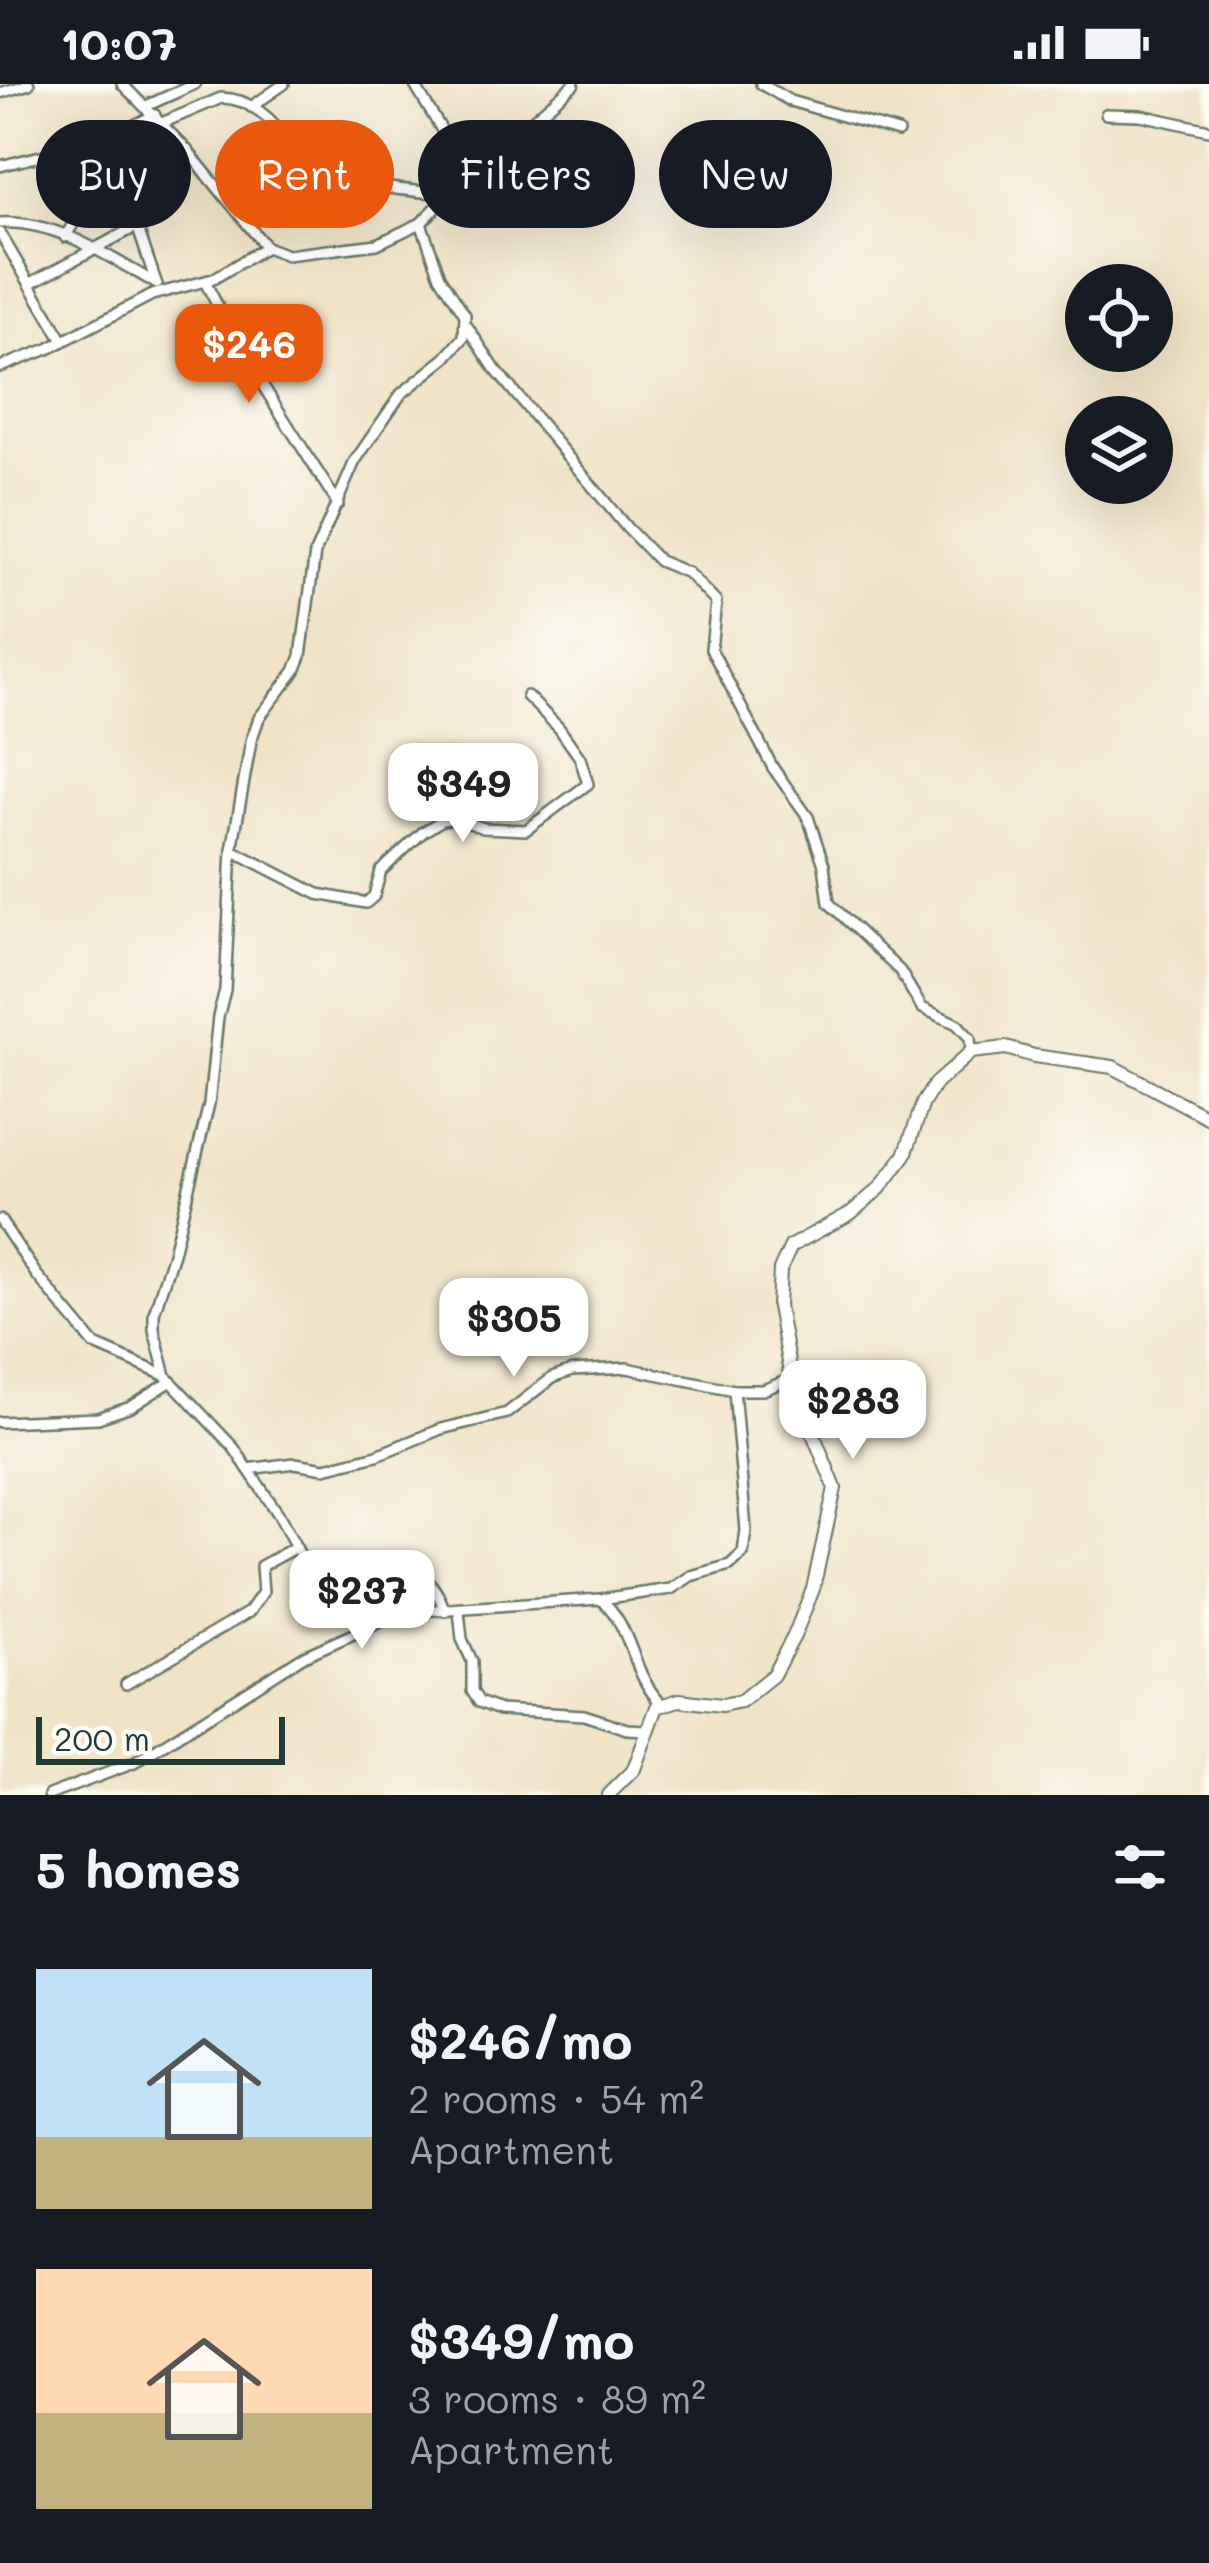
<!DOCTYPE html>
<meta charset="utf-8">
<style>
body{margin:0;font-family:Mali,sans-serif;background:#20242c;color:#f1f3f6;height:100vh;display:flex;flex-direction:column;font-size:45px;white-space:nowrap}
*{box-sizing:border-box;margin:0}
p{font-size:39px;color:#9ea1a6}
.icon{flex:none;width:66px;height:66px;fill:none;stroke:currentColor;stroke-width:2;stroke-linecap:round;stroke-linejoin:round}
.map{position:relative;height:1711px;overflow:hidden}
.side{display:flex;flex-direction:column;background:#171b24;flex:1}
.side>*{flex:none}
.top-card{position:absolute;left:36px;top:36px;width:1137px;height:108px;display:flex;gap:24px}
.fabs{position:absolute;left:1065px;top:180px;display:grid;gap:24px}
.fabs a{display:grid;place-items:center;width:108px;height:108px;border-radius:50%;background:#171b24;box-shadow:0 12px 48px #0002;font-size:60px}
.scale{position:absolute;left:36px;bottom:30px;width:249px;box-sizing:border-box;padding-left:12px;border:6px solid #1f3d34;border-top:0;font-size:33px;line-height:42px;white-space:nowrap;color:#1f3d34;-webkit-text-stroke:9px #fdfcf7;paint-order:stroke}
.price{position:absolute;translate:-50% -102px;padding:0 27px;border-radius:24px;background:#fff;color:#222;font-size:39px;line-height:78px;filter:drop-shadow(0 3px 6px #0008)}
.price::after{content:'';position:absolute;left:50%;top:72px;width:36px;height:27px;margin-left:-18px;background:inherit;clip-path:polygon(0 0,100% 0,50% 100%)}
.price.current{background:#ea580c;color:#fff}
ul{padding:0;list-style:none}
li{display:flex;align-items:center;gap:36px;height:300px;padding:0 36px}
li span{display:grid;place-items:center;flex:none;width:336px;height:240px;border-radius:0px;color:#555}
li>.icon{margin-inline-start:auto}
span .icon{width:144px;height:144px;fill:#fffc;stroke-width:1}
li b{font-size:51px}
h2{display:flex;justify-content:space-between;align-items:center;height:144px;padding:0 36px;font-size:51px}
.pill{padding:0 42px;border-radius:54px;background:#171b24;box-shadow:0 12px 48px #0002;font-size:42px;line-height:108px}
.pill.current{background:#ea580c;color:#fff}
.status{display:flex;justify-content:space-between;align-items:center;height:84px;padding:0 60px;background:#171b24;direction:ltr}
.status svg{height:33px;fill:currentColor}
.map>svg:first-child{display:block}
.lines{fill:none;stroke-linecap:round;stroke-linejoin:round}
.minor-casing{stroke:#687767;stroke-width:14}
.tertiary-casing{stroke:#687767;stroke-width:16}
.minor{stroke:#fff;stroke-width:9}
.tertiary{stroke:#fff;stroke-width:12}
</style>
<div class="status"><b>10:07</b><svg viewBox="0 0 49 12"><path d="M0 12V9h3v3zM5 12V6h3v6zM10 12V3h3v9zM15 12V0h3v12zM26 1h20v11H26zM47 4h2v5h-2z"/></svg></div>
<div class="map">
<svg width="1209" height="1711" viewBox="0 0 1209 1711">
<rect width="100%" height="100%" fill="#fdfcf7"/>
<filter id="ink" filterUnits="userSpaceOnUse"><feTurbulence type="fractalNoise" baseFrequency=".00833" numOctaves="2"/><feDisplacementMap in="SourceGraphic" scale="24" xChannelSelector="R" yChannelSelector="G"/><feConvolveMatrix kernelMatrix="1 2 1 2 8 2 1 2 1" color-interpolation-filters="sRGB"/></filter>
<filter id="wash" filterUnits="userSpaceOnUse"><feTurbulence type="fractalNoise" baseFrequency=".004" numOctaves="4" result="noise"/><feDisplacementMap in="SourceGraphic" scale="48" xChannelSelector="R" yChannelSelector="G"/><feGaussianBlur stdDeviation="2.7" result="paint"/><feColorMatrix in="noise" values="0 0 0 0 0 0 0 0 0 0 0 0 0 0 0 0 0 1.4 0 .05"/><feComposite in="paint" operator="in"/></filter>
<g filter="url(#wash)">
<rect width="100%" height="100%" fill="#f0e3c6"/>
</g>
<g filter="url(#ink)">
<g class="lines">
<defs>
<g id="minor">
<path d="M 122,0 L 187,66 L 266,163 L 287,171 L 377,160 L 421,139 L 465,94 L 574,0"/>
<path d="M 414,0 L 446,53 L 465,94"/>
<path d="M 761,0 L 790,17 L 898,48"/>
<path d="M 0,9 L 29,0"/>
<path d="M 146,22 L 195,0"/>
<path d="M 251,23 L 284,0"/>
<path d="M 1106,30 L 1141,31 L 1209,46"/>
<path d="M 162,39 L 221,14 C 249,14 274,35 288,59 C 292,67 296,78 303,83 C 320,98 427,110 452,109"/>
<path d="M 0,82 L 101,57 L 155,31"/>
<path d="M 125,106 L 156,198"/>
<path d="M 0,139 C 57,136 109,173 157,200"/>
<path d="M 0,149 L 63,257"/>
<path d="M 65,153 L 90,113 L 102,107 L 125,106 L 187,66"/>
<path d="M 205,198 L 246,275 L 338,420"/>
<path d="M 31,199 L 139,141"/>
<path d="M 467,242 L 495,285 L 627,444 L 659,477 L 688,489 L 716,518 L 711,565 L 773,684 L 808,733 L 824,781 L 829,819 L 900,887 L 922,924 L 957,940 L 970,954 L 971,968"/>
<path d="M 0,283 L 48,265 L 152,211 L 213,195 L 266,163"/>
<path d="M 232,766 L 318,810 L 366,819 L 374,812 L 381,787 L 423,748 L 442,736 L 456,734 L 483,744 L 526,746 L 588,700 L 580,674 L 559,644 L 527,612"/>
<path d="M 0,1136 L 36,1190 L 95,1261 L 166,1292"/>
<path d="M 0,1338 L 98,1334 L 131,1323 L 170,1298"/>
<path d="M 248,1385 L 295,1379 L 325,1384 L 377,1371 L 441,1345 L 507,1329 L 552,1294 L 572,1287 L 627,1284 L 734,1306 L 763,1306 L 791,1295"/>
<path d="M 331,1493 C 381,1476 424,1467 445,1527"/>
<path d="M 600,1515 L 671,1505 L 691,1492 L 730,1481 L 743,1469 L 746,1446 L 734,1306"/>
<path d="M 459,1527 L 462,1555 L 472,1577 L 472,1607 L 479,1618 L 499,1626 L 584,1631 L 627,1645 L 647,1646"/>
<path d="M 389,1534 L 300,1471 L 279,1431 L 234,1364 L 166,1292 L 154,1246 L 154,1229 L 173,1169 L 209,1020 L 218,933 L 225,906 L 232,766 L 251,657 L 259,634 L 295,587 L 301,572 L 315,469 L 355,377 L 401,310 L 446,274 L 464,253 L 465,231 L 440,192 L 421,139"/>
<path d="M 126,1600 L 249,1528 L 263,1508 L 261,1482 L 296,1463"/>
<path d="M 49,1711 L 134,1679 L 304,1572 L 389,1534 L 420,1527 L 600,1515 C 633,1540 631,1592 662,1620"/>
</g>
<path id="tertiary" d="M 608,1711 L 634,1685 L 657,1623 L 679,1616 L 722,1621 L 741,1617 L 773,1591 L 794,1552 L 813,1505 L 835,1404 L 791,1295 L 778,1222 L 780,1186 L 791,1162 L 851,1129 L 880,1104 L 905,1071 L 923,1019 L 935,1000 L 971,968 L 1006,964 L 1034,972 L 1113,983 L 1209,1034"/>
</defs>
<use href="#minor" class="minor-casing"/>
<use href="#tertiary" class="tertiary-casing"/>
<use href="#minor" class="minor"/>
<use href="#tertiary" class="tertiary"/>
</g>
</g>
</svg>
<div class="fabs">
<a><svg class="icon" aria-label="locate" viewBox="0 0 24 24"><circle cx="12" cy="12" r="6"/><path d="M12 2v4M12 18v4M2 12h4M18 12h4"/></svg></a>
<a><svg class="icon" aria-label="layers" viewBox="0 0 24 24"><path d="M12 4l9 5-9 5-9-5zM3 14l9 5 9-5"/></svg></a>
</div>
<div class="scale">200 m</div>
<b class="price current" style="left:249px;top:322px">$246</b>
<b class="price" style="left:463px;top:761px">$349</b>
<b class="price" style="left:514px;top:1296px">$305</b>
<b class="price" style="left:853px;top:1378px">$283</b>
<b class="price" style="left:362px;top:1568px">$237</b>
<div class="top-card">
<a class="pill">Buy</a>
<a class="pill current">Rent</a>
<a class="pill">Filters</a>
<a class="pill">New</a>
</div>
</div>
<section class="side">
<h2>5 homes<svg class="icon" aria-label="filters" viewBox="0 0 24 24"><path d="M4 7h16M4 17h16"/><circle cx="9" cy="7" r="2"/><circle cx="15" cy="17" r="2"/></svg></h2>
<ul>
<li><span style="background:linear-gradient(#bfe0f5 70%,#c2b280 0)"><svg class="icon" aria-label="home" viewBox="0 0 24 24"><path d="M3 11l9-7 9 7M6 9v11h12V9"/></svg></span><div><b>$246/mo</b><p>2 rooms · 54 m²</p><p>Apartment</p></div></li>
<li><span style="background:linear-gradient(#ffd9b3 60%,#c2b280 0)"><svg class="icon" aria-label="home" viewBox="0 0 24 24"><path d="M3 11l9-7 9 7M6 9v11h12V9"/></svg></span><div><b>$349/mo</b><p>3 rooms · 89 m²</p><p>Apartment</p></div></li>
</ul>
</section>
